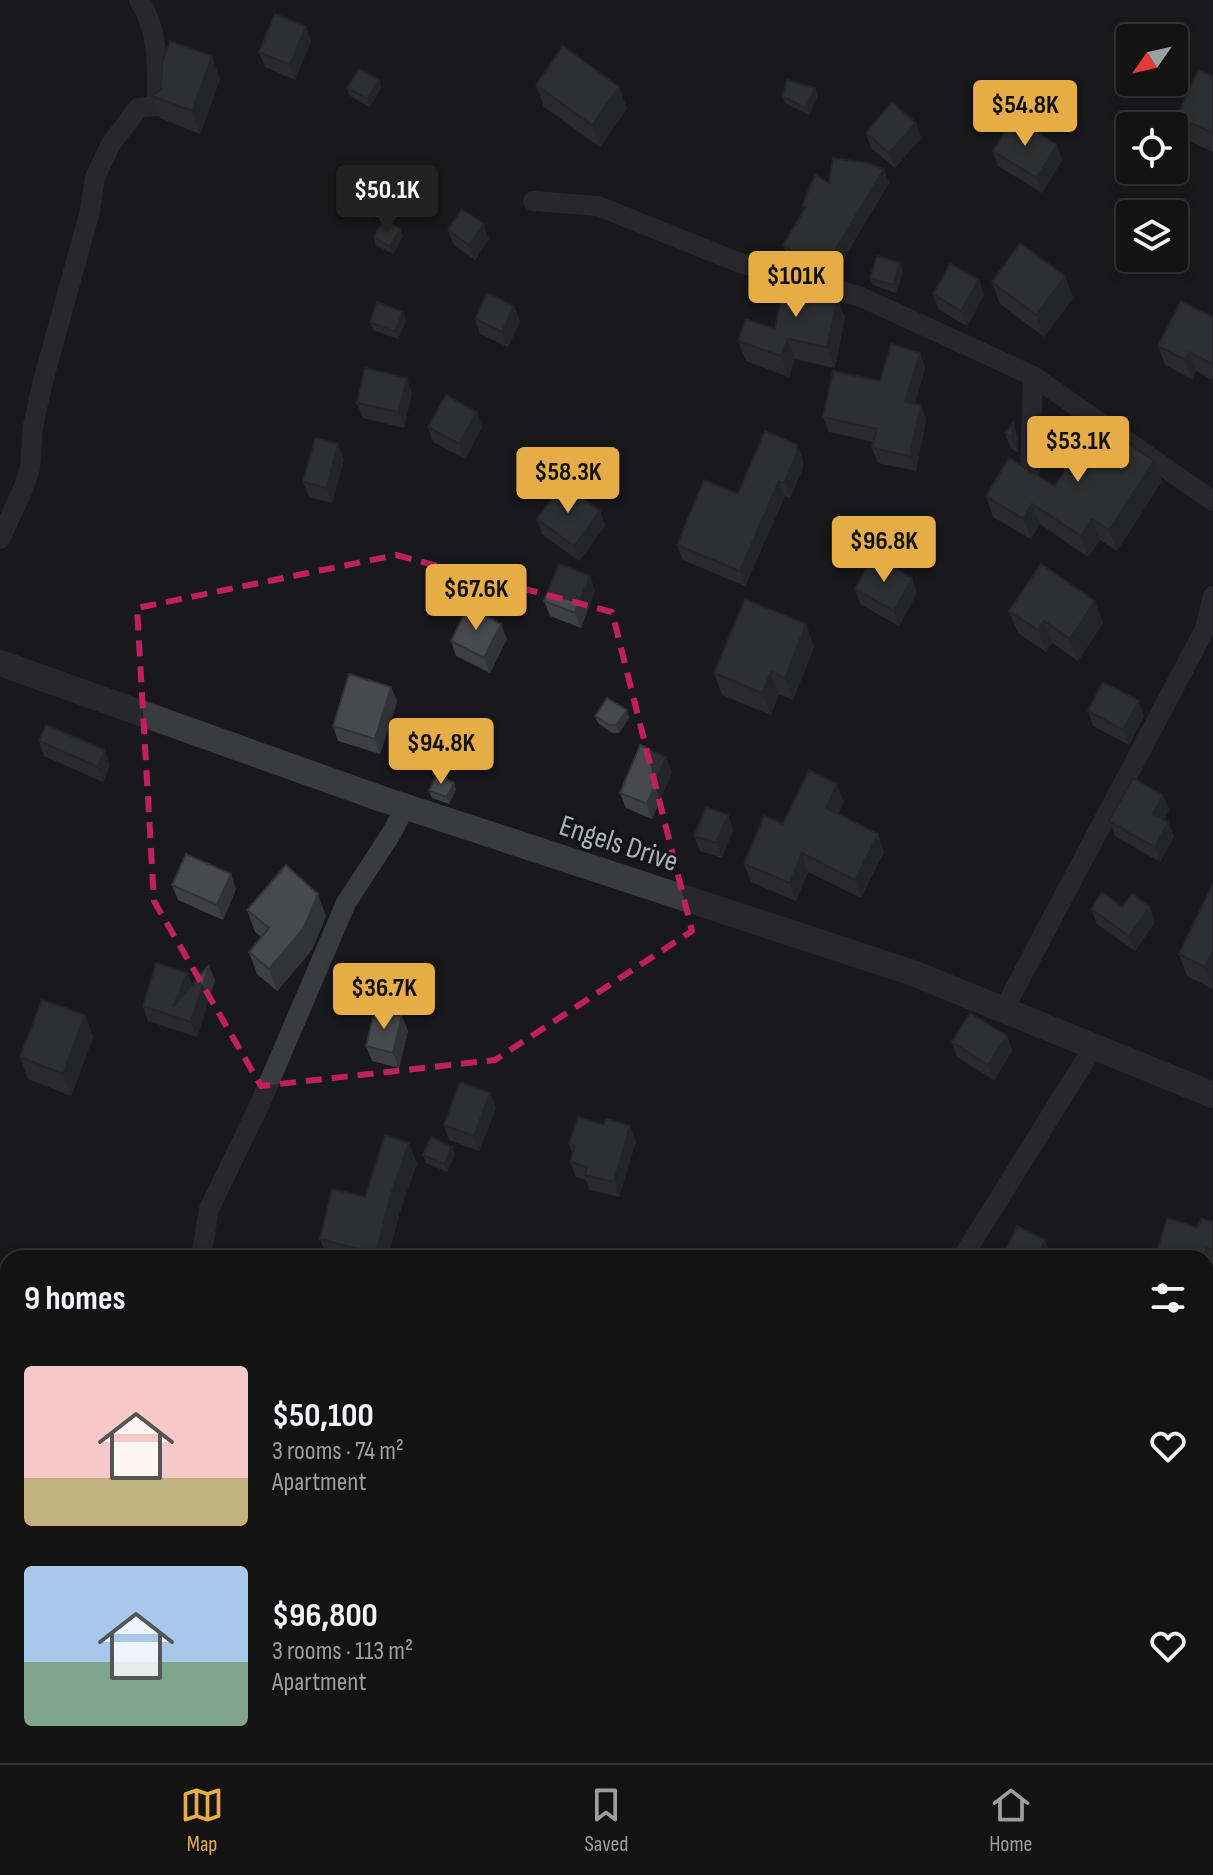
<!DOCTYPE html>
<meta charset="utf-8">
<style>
body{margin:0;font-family:"Sofia Sans Condensed",sans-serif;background:#202022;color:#f1f3f6;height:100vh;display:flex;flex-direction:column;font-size:30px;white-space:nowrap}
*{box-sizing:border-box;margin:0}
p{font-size:26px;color:#9d9ea0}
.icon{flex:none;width:44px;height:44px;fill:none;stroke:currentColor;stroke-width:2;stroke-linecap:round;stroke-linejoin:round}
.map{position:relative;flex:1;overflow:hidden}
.sheet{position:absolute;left:0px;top:1250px;width:1214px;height:514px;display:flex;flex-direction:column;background:#131314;border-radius:24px 24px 0 0;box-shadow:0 4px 12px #0003,0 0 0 2px #323234}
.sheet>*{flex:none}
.needle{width:52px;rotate:236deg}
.buttons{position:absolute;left:1116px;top:24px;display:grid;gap:16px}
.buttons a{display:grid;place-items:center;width:72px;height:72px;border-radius:8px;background:#131314;box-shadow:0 4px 12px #0003,0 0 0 2px #323234;font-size:40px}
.price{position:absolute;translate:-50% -68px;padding:0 18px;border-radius:8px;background:#e6ac45;color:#111;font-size:26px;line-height:52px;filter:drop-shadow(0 2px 4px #0008)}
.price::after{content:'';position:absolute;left:50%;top:48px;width:24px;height:18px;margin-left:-12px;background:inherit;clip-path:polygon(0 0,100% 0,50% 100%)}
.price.current{background:#222;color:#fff}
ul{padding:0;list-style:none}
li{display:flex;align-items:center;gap:24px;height:200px;padding:0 24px}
li span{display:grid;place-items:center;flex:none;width:224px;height:160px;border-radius:8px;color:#555}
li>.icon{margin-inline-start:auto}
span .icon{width:96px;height:96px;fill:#fffc;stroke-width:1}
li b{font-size:34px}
h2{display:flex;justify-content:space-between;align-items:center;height:96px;padding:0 24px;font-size:34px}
.menu{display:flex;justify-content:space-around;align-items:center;height:112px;border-top:2px solid #323234;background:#131314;font-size:22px;color:#9d9ea0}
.menu a{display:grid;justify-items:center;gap:4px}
.menu .current{color:#e6ac45}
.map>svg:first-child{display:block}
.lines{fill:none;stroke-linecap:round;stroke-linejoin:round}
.minor{stroke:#3a3b3f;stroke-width:20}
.tertiary{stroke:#3a3b3f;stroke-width:26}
.wall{fill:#3e3f42}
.shaded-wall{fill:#323336}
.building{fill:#48494d;stroke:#323336;stroke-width:2}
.marked{fill:none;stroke:#c12060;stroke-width:6;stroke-dasharray:16 10;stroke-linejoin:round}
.labels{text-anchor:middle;stroke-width:6;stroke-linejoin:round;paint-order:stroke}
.street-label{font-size:30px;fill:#acb0b9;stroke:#141416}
</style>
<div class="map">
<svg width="1213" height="1763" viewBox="0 0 1213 1763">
<rect width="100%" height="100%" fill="#19191b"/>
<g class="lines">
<g class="minor">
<path d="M 533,201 L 598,206 L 740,263 L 861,297 L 1033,376 L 1213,501"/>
<path d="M 1030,471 L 1033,376"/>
<path d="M 0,539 L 24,487 L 30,468 L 33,426 L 43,381 L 90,211 L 95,177 L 111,144 L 138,108 L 157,106 C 157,69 160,32 139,0"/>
<path d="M 1004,1009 L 1205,629 L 1213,596"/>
<path d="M 201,1258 L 209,1209 L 259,1106 L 346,903 L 391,834 L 405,807"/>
<path d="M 962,1258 L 1094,1046"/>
<path d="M 725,1763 L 728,1756"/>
<path d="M 948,1763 L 949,1760"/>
</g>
<path class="tertiary" d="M 0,663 L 382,799 L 913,973 L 1213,1095"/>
</g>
<g class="wall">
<path d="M 311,41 L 295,80 L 265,67 L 259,52 Z"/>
<path d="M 1213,76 L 1213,152 L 1185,139 L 1177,117 Z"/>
<path d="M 220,79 L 200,134 L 160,118 L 152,96 Z"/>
<path d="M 379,80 L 381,88 L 370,107 L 350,96 L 347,88 Z"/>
<path d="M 536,85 L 619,87 L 627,109 L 600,147 L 544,107 Z"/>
<path d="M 818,95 L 809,115 L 785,103 L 782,96 Z"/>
<path d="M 866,133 L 921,138 L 895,168 L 871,148 Z"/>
<path d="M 993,151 L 1062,160 L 1042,193 L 998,166 Z"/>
<path d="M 884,169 L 889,183 L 833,276 L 800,266 L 788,259 L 783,245 L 804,210 L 802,206 L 829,183 Z"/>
<path d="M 400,229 L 403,236 L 393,254 L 376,245 L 374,237 Z"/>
<path d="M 448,230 L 489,239 L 475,260 L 454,245 Z"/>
<path d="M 903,271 L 896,293 L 873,285 L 870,278 Z"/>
<path d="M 979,280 L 984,295 L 967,326 L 938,309 L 933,294 Z"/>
<path d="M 813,282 L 836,296 L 845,317 L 835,368 L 795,359 L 789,377 L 746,361 L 738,341 L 775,329 L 801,289 Z"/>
<path d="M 992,282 L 1073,298 L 1044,337 L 1000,304 Z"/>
<path d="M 1213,317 L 1213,380 L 1196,371 L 1192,379 L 1165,365 L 1158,346 Z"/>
<path d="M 475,319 L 520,321 L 508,347 L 480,334 Z"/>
<path d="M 406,320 L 398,339 L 373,330 L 370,322 Z"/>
<path d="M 920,353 L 925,368 L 915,404 L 921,405 L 926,420 L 916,471 L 878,463 L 872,448 L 874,442 L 829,432 L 823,417 L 880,381 Z"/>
<path d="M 412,393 L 404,428 L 363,418 L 357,403 Z"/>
<path d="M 477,412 L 482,427 L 465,459 L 433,442 L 428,427 Z"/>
<path d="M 1013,423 L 1018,438 L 1018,453 L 1011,448 L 1005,433 Z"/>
<path d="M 797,445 L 803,460 L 803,468 L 790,498 L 785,496 L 745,586 L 683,560 L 677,545 Z"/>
<path d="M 344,459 L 332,503 L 309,497 L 303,482 Z"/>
<path d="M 1162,481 L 1117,551 L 1100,540 L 1088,557 L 1040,524 L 1031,539 L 993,517 L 986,496 L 1055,486 Z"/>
<path d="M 600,511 L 605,526 L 579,561 L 542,534 L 537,519 Z"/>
<path d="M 590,576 L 595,591 L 581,628 L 550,616 L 544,601 Z"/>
<path d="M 912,578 L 917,593 L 899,626 L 860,604 L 855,589 Z"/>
<path d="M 1009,611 L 1103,623 L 1078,661 L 1052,643 L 1046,652 L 1018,633 Z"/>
<path d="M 806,624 L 814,647 L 793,700 L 779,694 L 771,715 L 722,695 L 714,673 Z"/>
<path d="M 507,639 L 490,673 L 456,656 L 451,641 Z"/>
<path d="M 391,687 L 397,702 L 380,754 L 338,741 L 333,726 Z"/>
<path d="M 627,710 L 629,718 L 619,733 L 612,733 L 598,723 L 595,716 Z"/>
<path d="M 1088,711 L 1144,716 L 1129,745 L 1093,726 Z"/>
<path d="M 39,741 L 110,765 L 103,782 L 44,756 Z"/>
<path d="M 672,772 L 652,819 L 626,808 L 620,793 Z"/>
<path d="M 454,783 L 456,790 L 449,804 L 432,798 L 429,791 Z"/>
<path d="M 844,802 L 838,814 L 884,852 L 861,898 L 808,872 L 796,901 L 751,882 L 744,864 L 783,824 Z"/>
<path d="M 1169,810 L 1164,820 L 1168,822 L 1174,837 L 1160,862 L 1115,836 L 1109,821 Z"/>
<path d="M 728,815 L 733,830 L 722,858 L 700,851 L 694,836 Z"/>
<path d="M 1213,884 L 1213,989 L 1187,976 L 1179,954 Z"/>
<path d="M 172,885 L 236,889 L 223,920 L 178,900 Z"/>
<path d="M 1122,907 L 1155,922 L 1135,951 L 1097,924 L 1091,909 Z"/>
<path d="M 247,910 L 326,916 L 312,950 L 277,991 L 257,974 L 249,952 L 261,937 L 255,932 Z"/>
<path d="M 215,980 L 197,1037 L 148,1021 L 143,1006 L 192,985 Z"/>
<path d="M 85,1015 L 93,1037 L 71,1096 L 28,1079 L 20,1057 Z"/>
<path d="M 402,1016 L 408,1031 L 399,1068 L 372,1061 L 366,1046 Z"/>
<path d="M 1007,1036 L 1012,1051 L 994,1080 L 957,1057 L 952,1042 Z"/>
<path d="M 490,1093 L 496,1108 L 479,1151 L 449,1140 L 444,1125 Z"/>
<path d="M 636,1141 L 619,1197 L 590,1190 L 586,1180 L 576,1177 L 570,1162 L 573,1154 L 569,1144 Z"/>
<path d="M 455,1154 L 447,1172 L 426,1163 L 423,1155 Z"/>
<path d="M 417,1163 L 399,1214 L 388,1258 L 327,1258 L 320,1239 L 365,1197 Z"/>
<path d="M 1213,1222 L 1213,1263 L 1212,1263 L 1206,1281 L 1206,1258 L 1197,1228 Z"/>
<path d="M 1005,1252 L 1051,1255 L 1049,1258 L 1007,1258 Z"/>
<path d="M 1206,1581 L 1213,1584 L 1213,1672 L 1206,1668 Z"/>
<path d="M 303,1756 L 387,1756 L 383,1763 L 305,1763 Z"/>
</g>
<g class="shaded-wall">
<path d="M 306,26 L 311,41 L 295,80 L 290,65 Z"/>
<path d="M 212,56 L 220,79 L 200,134 L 192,111 Z"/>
<path d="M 379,80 L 381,88 L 370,107 L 367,99 Z"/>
<path d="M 619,87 L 627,109 L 600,147 L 592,125 Z"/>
<path d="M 815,88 L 818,95 L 809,115 L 806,108 Z"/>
<path d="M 916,123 L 921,138 L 895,168 L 889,153 Z"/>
<path d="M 1057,145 L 1062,160 L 1042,193 L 1037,178 Z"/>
<path d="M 884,169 L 889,183 L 833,276 L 828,262 Z"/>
<path d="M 484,224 L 489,239 L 475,260 L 469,245 Z"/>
<path d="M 400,229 L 403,236 L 393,254 L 390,247 Z"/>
<path d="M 900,263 L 903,271 L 896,293 L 893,285 Z"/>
<path d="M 1065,276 L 1073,298 L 1044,337 L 1036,315 Z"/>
<path d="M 979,280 L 984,295 L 967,326 L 961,311 Z"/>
<path d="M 832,286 L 845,317 L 835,368 L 827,347 L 830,295 Z"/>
<path d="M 514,306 L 520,321 L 508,347 L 502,332 Z"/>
<path d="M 403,312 L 406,320 L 398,339 L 395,332 Z"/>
<path d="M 788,339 L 795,359 L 789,377 L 781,356 Z"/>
<path d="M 1189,352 L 1196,371 L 1192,379 L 1185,360 Z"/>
<path d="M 920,353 L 925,368 L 911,417 L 905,402 Z"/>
<path d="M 407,378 L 412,393 L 404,428 L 399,412 Z"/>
<path d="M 921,405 L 926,420 L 916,471 L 910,456 Z"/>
<path d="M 477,412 L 482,427 L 465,459 L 459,444 Z"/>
<path d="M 1013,423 L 1018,438 L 1018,453 L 1012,438 Z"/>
<path d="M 1050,423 L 1056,438 L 1044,455 L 1038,440 Z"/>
<path d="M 338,444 L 344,459 L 332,503 L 327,488 Z"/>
<path d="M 797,445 L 803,460 L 803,468 L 790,498 L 784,483 Z"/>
<path d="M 1154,461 L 1162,481 L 1117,551 L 1109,530 Z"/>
<path d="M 779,481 L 785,496 L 745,586 L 740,571 Z"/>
<path d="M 1032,504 L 1040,524 L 1031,539 L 1023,519 Z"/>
<path d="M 600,511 L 605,526 L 579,561 L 574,546 Z"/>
<path d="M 1092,519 L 1100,540 L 1088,557 L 1081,536 Z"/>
<path d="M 590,576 L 595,591 L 581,628 L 575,613 Z"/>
<path d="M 912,578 L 917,593 L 899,626 L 894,611 Z"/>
<path d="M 1095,601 L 1103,623 L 1078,661 L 1070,639 Z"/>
<path d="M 1044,621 L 1052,643 L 1046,652 L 1038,630 Z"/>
<path d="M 501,624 L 507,639 L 490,673 L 484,658 Z"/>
<path d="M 806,624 L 814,647 L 793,700 L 785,678 Z"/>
<path d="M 771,672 L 779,694 L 771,715 L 762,693 Z"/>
<path d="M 391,687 L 397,702 L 380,754 L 375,739 Z"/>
<path d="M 1139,701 L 1144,716 L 1129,745 L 1123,730 Z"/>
<path d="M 627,710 L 629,718 L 619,733 L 616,725 Z"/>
<path d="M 105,750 L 110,765 L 103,782 L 98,767 Z"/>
<path d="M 666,757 L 672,772 L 652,819 L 647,804 Z"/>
<path d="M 454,783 L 456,790 L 449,804 L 447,797 Z"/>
<path d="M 837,784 L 844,802 L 833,826 L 826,808 Z"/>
<path d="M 1163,795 L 1169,810 L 1159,829 L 1153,814 Z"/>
<path d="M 728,815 L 733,830 L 722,858 L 716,843 Z"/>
<path d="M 1168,822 L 1174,837 L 1160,862 L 1155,847 Z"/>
<path d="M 878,834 L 884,852 L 861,898 L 855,880 Z"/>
<path d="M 802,853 L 808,872 L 796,901 L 790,883 Z"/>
<path d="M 231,874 L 236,889 L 223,920 L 217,905 Z"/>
<path d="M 318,894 L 326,916 L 312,950 L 277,991 L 269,969 Z"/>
<path d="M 1150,907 L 1155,922 L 1135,951 L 1129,936 Z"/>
<path d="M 1213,951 L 1213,989 L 1205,967 Z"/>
<path d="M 209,965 L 215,980 L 197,1037 L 191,1022 Z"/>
<path d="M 188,973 L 193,988 L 173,1007 Z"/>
<path d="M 85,1015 L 93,1037 L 71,1096 L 63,1074 Z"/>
<path d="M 402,1016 L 408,1031 L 399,1068 L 393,1053 Z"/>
<path d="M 1007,1036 L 1012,1051 L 994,1080 L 988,1065 Z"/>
<path d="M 490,1093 L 496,1108 L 479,1151 L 474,1136 Z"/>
<path d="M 630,1126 L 636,1141 L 619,1197 L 614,1182 Z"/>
<path d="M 409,1143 L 417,1163 L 399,1214 L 388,1258 L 378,1258 L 376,1254 L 391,1194 Z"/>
<path d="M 452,1147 L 455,1154 L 447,1172 L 444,1164 Z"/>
<path d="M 1045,1240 L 1051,1255 L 1049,1258 L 1037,1258 Z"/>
<path d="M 1207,1248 L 1212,1263 L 1206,1281 L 1206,1258 L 1203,1258 Z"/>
<path d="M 8,1374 L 8,1414 L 0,1437 L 0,1397 Z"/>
<path d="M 0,1695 L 8,1716 L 0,1747 Z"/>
<path d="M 364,1756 L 387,1756 L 383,1763 L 360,1763 Z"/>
<path d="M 1015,1756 L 1026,1756 L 1024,1763 L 1013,1763 Z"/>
</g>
<g class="building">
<path d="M 275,14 L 306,26 L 290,65 L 259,52 Z"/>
<path d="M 170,41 L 212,56 L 192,111 L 152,96 L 161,89 L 162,62 Z"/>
<path d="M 563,46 L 619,87 L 592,125 L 536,85 Z"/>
<path d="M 359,69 L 379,80 L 367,99 L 347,88 Z"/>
<path d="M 1198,70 L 1213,76 L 1213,133 L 1177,117 Z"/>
<path d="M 787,80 L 815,88 L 806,108 L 782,96 Z"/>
<path d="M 892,102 L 916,123 L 889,153 L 866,133 Z"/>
<path d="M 1013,118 L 1057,145 L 1037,178 L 993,151 Z"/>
<path d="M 833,158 L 867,163 L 884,169 L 828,262 L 795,253 L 783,245 L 806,207 L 802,206 L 815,175 L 829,183 Z"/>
<path d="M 462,209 L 484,224 L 469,245 L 448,230 Z"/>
<path d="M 384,219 L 400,229 L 390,247 L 374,237 Z"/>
<path d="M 1020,243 L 1065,276 L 1036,315 L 992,282 Z"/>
<path d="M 877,256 L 900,263 L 893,285 L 870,278 Z"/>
<path d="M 950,264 L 979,280 L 961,311 L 933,294 Z"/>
<path d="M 803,276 L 812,278 L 810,281 L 832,286 L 830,295 L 838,297 L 827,347 L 788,339 L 781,356 L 738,341 L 746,319 L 775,329 L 784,285 L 801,289 Z"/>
<path d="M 487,293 L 514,306 L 502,332 L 475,319 Z"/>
<path d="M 1181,301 L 1213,317 L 1213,364 L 1189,352 L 1185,360 L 1158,346 Z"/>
<path d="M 377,302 L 403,312 L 395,332 L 370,322 Z"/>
<path d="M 891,344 L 920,353 L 905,402 L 921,405 L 910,456 L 872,448 L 877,429 L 823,417 L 833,371 L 880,381 Z"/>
<path d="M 365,368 L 407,378 L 399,412 L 357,403 Z"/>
<path d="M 446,395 L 477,412 L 459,444 L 428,427 Z"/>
<path d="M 1039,414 L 1050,423 L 1038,440 Z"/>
<path d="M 1098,422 L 1154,461 L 1109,530 L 1092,519 L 1081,536 L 1032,504 L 1023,519 L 986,496 L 1009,458 L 1055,486 Z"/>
<path d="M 1013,423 L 1012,438 L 1005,433 Z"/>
<path d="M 765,431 L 797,445 L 797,453 L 784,483 L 779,481 L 740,571 L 677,545 L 704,480 L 738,494 Z"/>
<path d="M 315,438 L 338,444 L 327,488 L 303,482 Z"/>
<path d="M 563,483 L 600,511 L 574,546 L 537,519 Z"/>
<path d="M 873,556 L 912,578 L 894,611 L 855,589 Z"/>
<path d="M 559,564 L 590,576 L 575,613 L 544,601 Z"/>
<path d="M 1041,564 L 1095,601 L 1070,639 L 1044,621 L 1038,630 L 1009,611 Z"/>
<path d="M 745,599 L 806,624 L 785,678 L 771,672 L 762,693 L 714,673 Z"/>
<path d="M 468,607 L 501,624 L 484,658 L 451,641 Z"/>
<path d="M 349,674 L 391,687 L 375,739 L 333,726 Z"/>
<path d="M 1103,682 L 1139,701 L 1123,730 L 1088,711 Z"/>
<path d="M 607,698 L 627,710 L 616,725 L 609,725 L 595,716 Z"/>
<path d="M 46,725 L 105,750 L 98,767 L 39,741 Z"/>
<path d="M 640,745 L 666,757 L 647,804 L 620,793 Z"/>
<path d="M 809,770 L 837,784 L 826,808 L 878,834 L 855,880 L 802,853 L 790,883 L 744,864 L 764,816 L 783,824 Z"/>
<path d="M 437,774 L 454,783 L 447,797 L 429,791 Z"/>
<path d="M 1133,778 L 1163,795 L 1153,814 L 1168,822 L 1155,847 L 1109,821 Z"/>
<path d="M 706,807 L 728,815 L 716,843 L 694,836 Z"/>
<path d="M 186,854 L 231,874 L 217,905 L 172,885 Z"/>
<path d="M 286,865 L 318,894 L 304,928 L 269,969 L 249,952 L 269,928 L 247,910 Z"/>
<path d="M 1213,884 L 1213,951 L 1205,967 L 1179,954 Z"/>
<path d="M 1102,892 L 1122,907 L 1132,894 L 1150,907 L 1129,936 L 1091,909 Z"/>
<path d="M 156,963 L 188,973 L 173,1007 L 209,965 L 191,1022 L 143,1006 Z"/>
<path d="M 42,1000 L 85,1015 L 63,1074 L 20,1057 Z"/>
<path d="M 375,1009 L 402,1016 L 393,1053 L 366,1046 Z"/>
<path d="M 970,1013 L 1007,1036 L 988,1065 L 952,1042 Z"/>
<path d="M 460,1082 L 490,1093 L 474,1136 L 444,1125 Z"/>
<path d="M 578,1117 L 604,1125 L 606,1119 L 630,1126 L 614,1182 L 585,1175 L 587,1167 L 570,1162 L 575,1146 L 569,1144 Z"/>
<path d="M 385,1135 L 409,1143 L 391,1194 L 376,1254 L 320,1239 L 332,1189 L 365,1197 Z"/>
<path d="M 431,1137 L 452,1147 L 444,1164 L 423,1155 Z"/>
<path d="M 1167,1218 L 1197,1228 L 1202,1219 L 1213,1222 L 1213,1250 L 1207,1248 L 1203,1258 L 1155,1258 Z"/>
<path d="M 1017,1226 L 1045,1240 L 1037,1258 L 1018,1258 L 1005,1252 Z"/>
<path d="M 0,1370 L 8,1373 L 0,1397 Z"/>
<path d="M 1206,1581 L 1213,1584 L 1213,1653 L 1206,1650 Z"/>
<path d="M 201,1756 L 223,1756 L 245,1763 L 198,1763 Z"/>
<path d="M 303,1756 L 364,1756 L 360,1763 L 313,1763 Z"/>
<path d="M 788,1756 L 806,1756 L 812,1758 L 811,1763 L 785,1763 Z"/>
<path d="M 966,1756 L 1015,1756 L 1013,1763 L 964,1763 Z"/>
</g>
<path d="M0 0H1213V1763H0ZM 396,555 L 612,612 L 692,931 L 495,1060 L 261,1086 L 154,901 L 137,608 Z" fill="#19191b" fill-opacity=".55" fill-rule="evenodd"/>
<path class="marked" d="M 396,555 L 612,612 L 692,931 L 495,1060 L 261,1086 L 154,901 L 137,608 Z"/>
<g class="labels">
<g class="street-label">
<text transform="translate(619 843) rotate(18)" y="10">Engels Drive</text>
</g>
</g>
</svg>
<div class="buttons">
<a><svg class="needle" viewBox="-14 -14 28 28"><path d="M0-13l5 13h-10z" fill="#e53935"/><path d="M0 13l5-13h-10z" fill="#9d9ea0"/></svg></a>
<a><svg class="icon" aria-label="locate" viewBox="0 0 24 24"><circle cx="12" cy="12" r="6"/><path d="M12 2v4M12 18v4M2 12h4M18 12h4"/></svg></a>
<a><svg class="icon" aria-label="layers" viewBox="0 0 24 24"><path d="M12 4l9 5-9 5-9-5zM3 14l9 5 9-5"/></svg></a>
</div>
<b class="price" style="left:1025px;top:148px">$54.8K</b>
<b class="price current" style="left:387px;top:233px">$50.1K</b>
<b class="price" style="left:796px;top:319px">$101K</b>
<b class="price" style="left:1078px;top:484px">$53.1K</b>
<b class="price" style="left:568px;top:515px">$58.3K</b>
<b class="price" style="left:884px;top:584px">$96.8K</b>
<b class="price" style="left:476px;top:632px">$67.6K</b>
<b class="price" style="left:441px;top:786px">$94.8K</b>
<b class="price" style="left:384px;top:1031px">$36.7K</b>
<section class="sheet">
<h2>9 homes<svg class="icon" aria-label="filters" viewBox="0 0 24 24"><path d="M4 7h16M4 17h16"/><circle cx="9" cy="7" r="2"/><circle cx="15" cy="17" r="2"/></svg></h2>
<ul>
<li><span style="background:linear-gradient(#f6c9c9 70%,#c2b280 0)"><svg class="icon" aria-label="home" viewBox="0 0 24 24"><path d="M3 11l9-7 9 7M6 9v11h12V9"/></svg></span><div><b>$50,100</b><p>3 rooms · 74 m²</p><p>Apartment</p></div><svg class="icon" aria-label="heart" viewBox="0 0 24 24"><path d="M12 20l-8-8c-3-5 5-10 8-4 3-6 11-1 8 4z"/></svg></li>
<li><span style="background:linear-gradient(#a9c7e8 60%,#7fa58c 0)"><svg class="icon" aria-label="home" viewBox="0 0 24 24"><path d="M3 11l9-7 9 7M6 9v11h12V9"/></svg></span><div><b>$96,800</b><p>3 rooms · 113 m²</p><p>Apartment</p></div><svg class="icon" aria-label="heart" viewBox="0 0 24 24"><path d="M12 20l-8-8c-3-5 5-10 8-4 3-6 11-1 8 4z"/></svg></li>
</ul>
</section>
</div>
<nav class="menu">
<a class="current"><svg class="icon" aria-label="map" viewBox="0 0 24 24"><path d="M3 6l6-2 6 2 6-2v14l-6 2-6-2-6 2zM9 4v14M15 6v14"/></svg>Map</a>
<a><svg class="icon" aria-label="saved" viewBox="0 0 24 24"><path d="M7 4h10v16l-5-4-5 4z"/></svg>Saved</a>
<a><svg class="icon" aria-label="home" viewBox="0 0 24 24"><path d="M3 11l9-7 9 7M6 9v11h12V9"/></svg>Home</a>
</nav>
